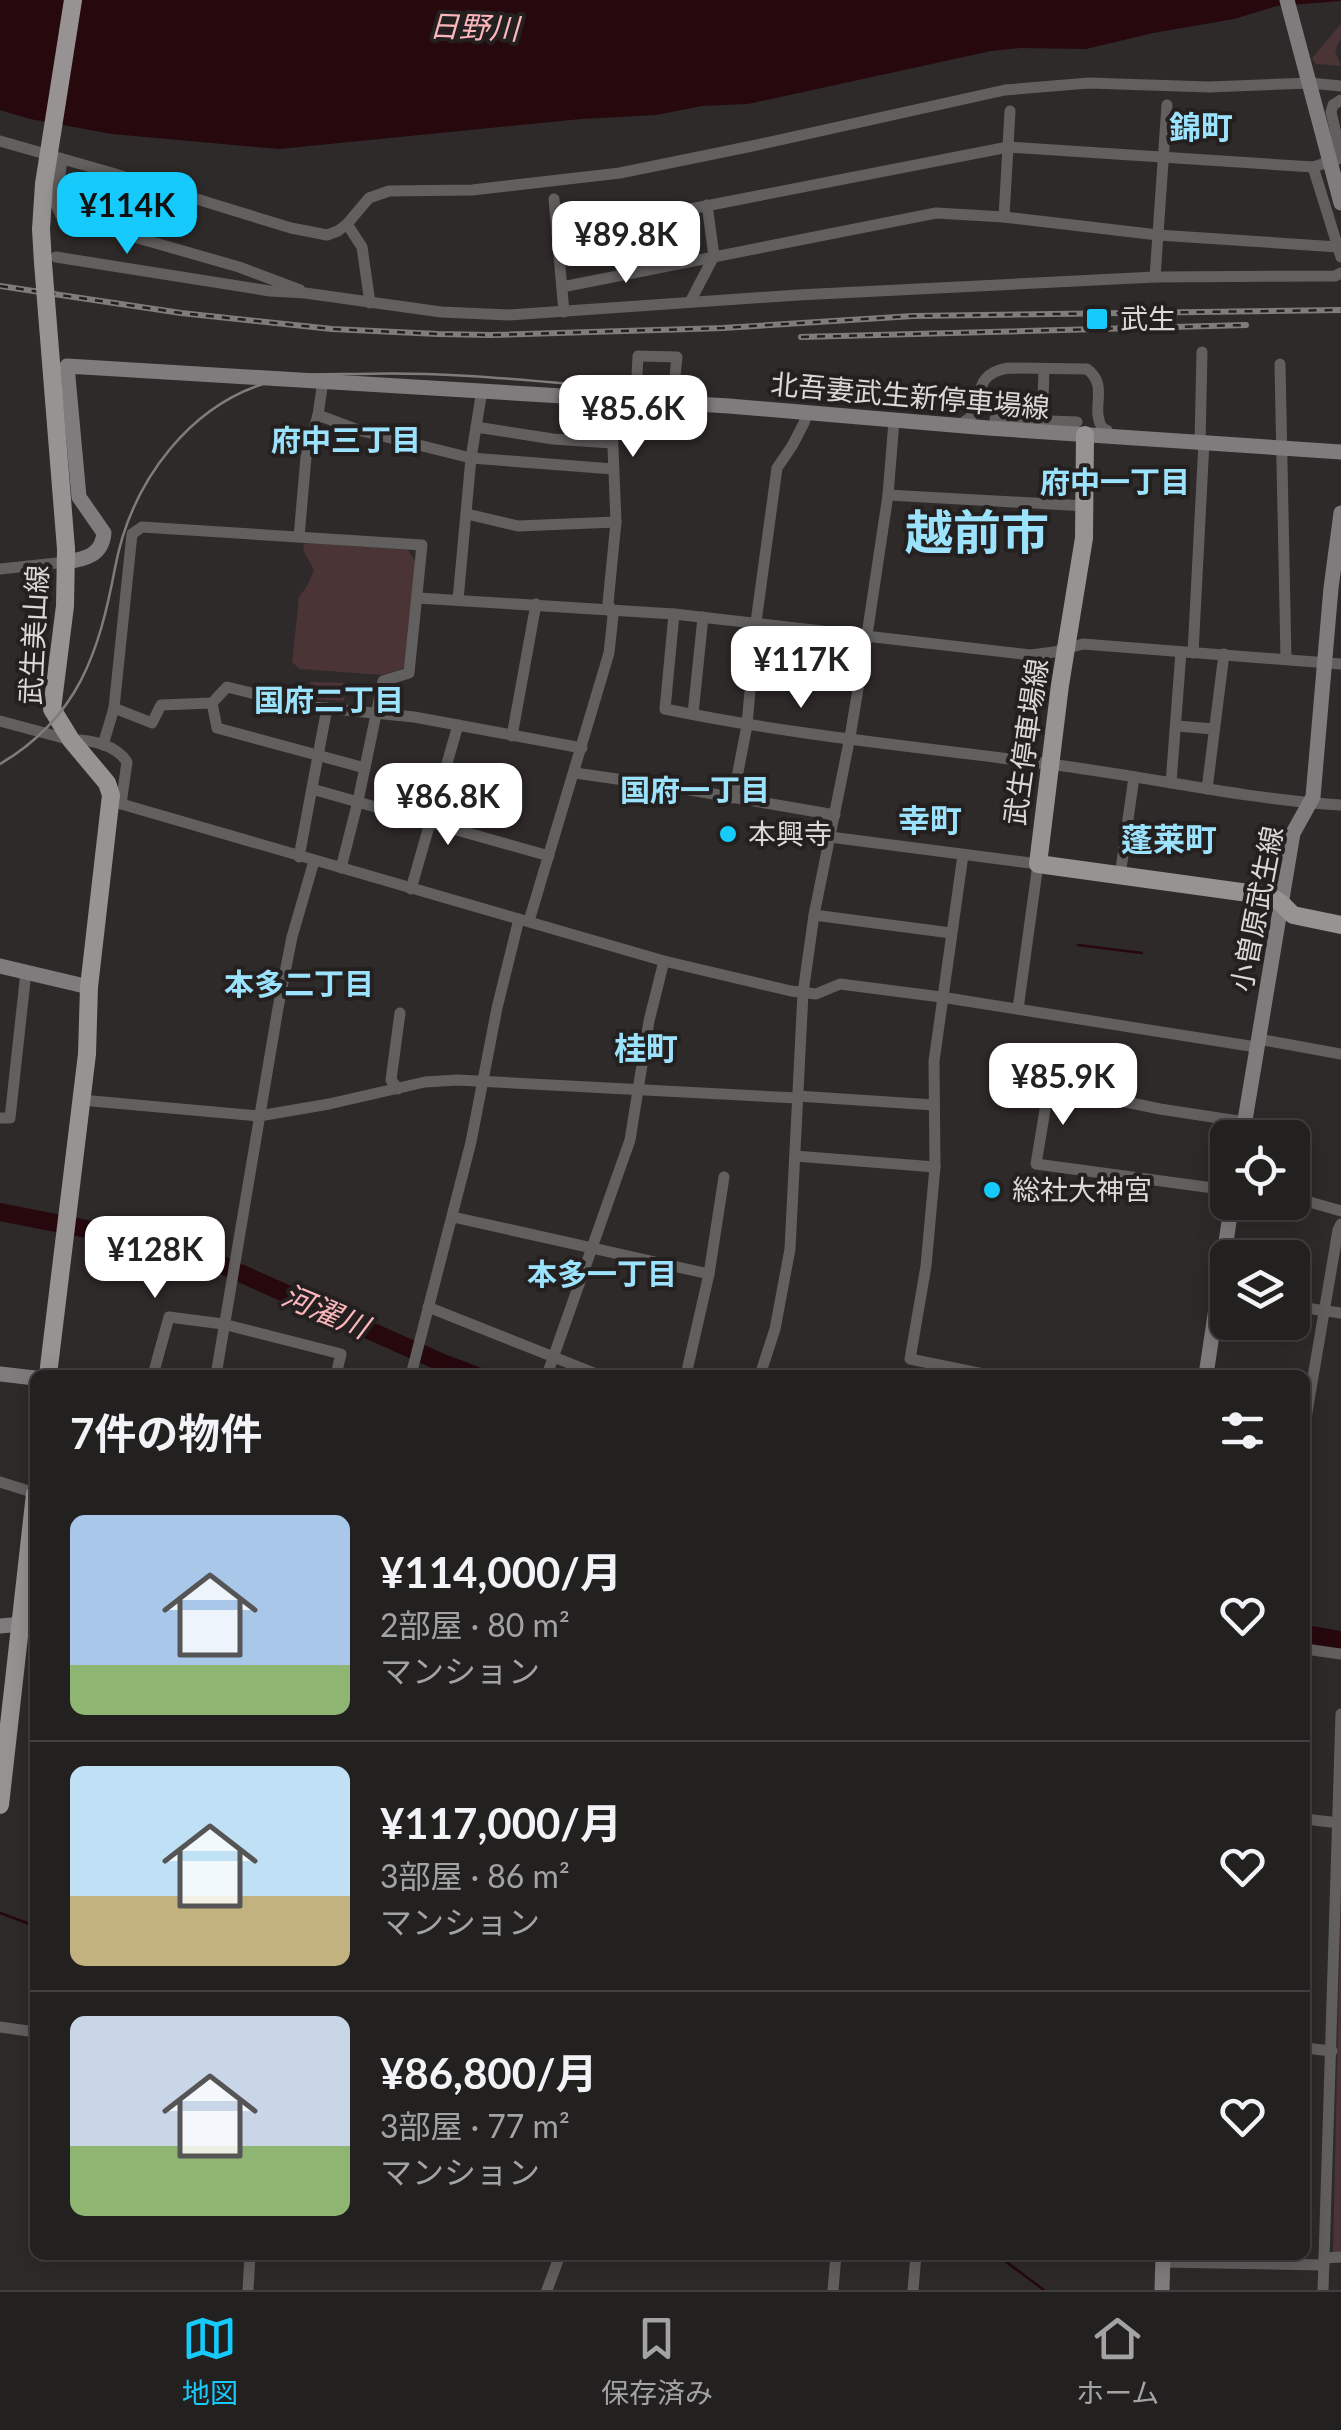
<!DOCTYPE html>
<html lang="ja">
<meta charset="utf-8">
<style>
body{margin:0;font-family:Lato,"Noto Sans JP",sans-serif;background:#2f2d2d;color:#f1f3f6;height:100vh;display:flex;flex-direction:column;font-size:38px;white-space:nowrap}
*{box-sizing:border-box;margin:0}
p{font-size:32px;color:#a3a3a5}
.icon{flex:none;width:55px;height:55px;fill:none;stroke:currentColor;stroke-width:2;stroke-linecap:round;stroke-linejoin:round}
.map{position:relative;flex:1;overflow:hidden}
.panel{position:absolute;left:30px;top:1370px;width:1280px;height:890px;display:flex;flex-direction:column;background:#232020;border-radius:15px;box-shadow:0 5px 25px #0003,0 0 0 2px #403e3e}
.panel>*{flex:none}
.tools{position:absolute;left:1210px;top:1120px;display:grid;gap:20px}
.tools a{display:grid;place-items:center;width:100px;height:100px;border-radius:15px;background:#232020;box-shadow:0 5px 25px #0003,0 0 0 2px #403e3e;font-size:50px}
.price{position:absolute;translate:-50% -85px;padding:0 22px;border-radius:20px;background:#fff;color:#222;font-size:32px;line-height:65px;filter:drop-shadow(0 2px 5px #0008)}
.price::after{content:'';position:absolute;left:50%;top:60px;width:30px;height:22px;margin-left:-15px;background:inherit;clip-path:polygon(0 0,100% 0,50% 100%)}
.price.selected{background:#16cafb;color:#111}
ul{padding:0;list-style:none}
li{display:flex;align-items:center;gap:30px;height:250px;padding:0 40px}
li+li{border-top:2px solid #403e3e}
li span{display:grid;place-items:center;flex:none;width:280px;height:200px;border-radius:15px;color:#555}
li>.icon{margin-inline-start:auto}
span .icon{width:120px;height:120px;fill:#fffc;stroke-width:1}
li b{font-size:42px}
h2{display:flex;justify-content:space-between;align-items:center;height:120px;padding:0 40px;font-size:42px}
.tabs{display:flex;justify-content:space-around;align-items:center;height:140px;border-top:2px solid #403e3e;background:#232020;font-size:28px;color:#a3a3a5}
.tabs a{display:grid;justify-items:center;gap:5px}
.tabs .selected{color:#16cafb}
.map>svg:first-child{display:block}
.green{fill:#4b3435}
.water{fill:#26080d}
.lines{fill:none;stroke-linecap:round;stroke-linejoin:round}
.stream{stroke:#26080d;stroke-width:2.5}
.river{stroke:#26080d;stroke-width:18}
.street{stroke:#625f5f;stroke-width:11}
.secondary{stroke:#807c7d;stroke-width:15}
.primary{stroke:#989393;stroke-width:18}
.tram{stroke:#807c7c;stroke-width:2.5}
.rail-casing{stroke:#807c7c;stroke-width:6}
.rail{stroke:#252020;stroke-width:2.5;stroke-dasharray:8;stroke-linecap:butt}
.primary-bridge{stroke:#989393;stroke-width:18}
.poi-dot{fill:#16cafb;stroke:#252020;stroke-width:4}
.labels{text-anchor:middle;stroke-width:8;stroke-linejoin:round;paint-order:stroke}
.poi-label{font-size:28px;fill:#dbd8d8;stroke:#252020;text-anchor:start}
.street-label{font-size:28px;fill:#dbd8d8;stroke:#252020}
.water-label{font-size:30px;font-style:italic;fill:#fbb6bb;stroke:#252020}
.neighbourhood-label{font-size:30px;font-weight:bold;fill:#9be2fd;stroke:#252020}
.quarter-label{font-size:32px;font-weight:bold;fill:#9be2fd;stroke:#252020}
.town-label{font-size:48px;font-weight:bold;fill:#9be2fd;stroke:#252020}
</style>
<div class="map">
<svg width="1341" height="2290" viewBox="0 0 1341 2290">
<rect width="100%" height="100%" fill="#2f2a2a"/>
<g class="green">
<path d="M 1341,24 L 1341,38 L 1335,51 L 1341,66 L 1316,64 L 1312,58 Z"/>
<path d="M 307,543 L 408,550 L 416,563 L 404,668 L 383,675 L 300,669 L 292,662 L 299,597 L 307,586 L 314,570 L 303,550 L 304,545 Z"/>
<path d="M 310,682 L 346,683 L 344,701 L 309,699 Z"/>
<path d="M 1341,1889 L 1341,2252 L 1333,2253 Z"/>
</g>
<path class="water" d="M 0,0 L 1341,0 L 1341,1 L 1277,6 L 1234,19 L 1153,33 L 1086,49 L 1020,48 L 991,51 L 748,104 L 702,106 L 656,115 L 581,119 L 279,149 L 112,134 L 30,119 L 0,110 Z"/>
<g class="lines">
<g class="stream">
<path d="M 1078,945 L 1142,953"/>
<path d="M 0,1913 L 35,1926"/>
<path d="M 997,2255 L 1044,2290"/>
</g>
<g class="river">
<path d="M 0,1212 L 159,1243 L 224,1266 L 445,1364 L 475,1375"/>
<path d="M 1305,1634 L 1341,1640"/>
</g>
<g class="street">
<path d="M 1341,100 L 1333,105 L 1331,112 L 1341,155"/>
<path d="M 0,141 L 112,173 L 291,228 L 327,235 L 338,231 L 347,224 L 369,198 L 389,191 L 472,190 L 620,173 L 757,145 L 1005,90 L 1089,83 L 1209,87 L 1310,83 L 1341,86"/>
<path d="M 62,159 L 56,204 L 61,216 L 239,267 L 300,290"/>
<path d="M 1313,167 L 1341,257"/>
<path d="M 554,199 L 564,312"/>
<path d="M 1004,217 L 1010,111"/>
<path d="M 347,224 L 362,247 L 370,303"/>
<path d="M 557,235 L 1008,147 L 1313,167 L 1341,158"/>
<path d="M 56,257 L 270,291 L 305,293 L 441,312 L 509,315 L 798,295 L 1155,277 L 1335,276 L 1341,273"/>
<path d="M 1155,277 L 1167,105"/>
<path d="M 562,287 L 936,213 L 1004,217 L 1158,235 L 1338,247"/>
<path d="M 690,302 L 714,256 L 707,205"/>
<path d="M 1280,364 L 1286,659"/>
<path d="M 636,393 L 638,356 L 677,357 L 673,396"/>
<path d="M 318,415 L 358,430 L 471,458 L 613,469"/>
<path d="M 995,419 L 1077,422"/>
<path d="M 964,422 C 989,407 966,375 1008,368 L 1087,369 C 1110,386 1089,409 1103,429 L 1107,430"/>
<path d="M 1032,422 L 1043,401 L 1044,369"/>
<path d="M 476,427 L 553,439 L 612,443"/>
<path d="M 1200,442 L 1202,352"/>
<path d="M 888,495 L 1086,506"/>
<path d="M 467,514 L 518,526 L 616,522"/>
<path d="M 299,537 L 306,457 L 318,415 L 323,381"/>
<path d="M 0,569 L 66,562"/>
<path d="M 418,598 L 674,614 L 1031,655 L 1054,652 L 1083,644 L 1341,664"/>
<path d="M 458,600 L 471,458 L 482,390"/>
<path d="M 674,614 L 665,709 C 791,735 920,747 1048,764 C 1146,776 1242,799 1341,805"/>
<path d="M 1193,653 L 1204,442"/>
<path d="M 212,703 L 217,728 L 365,768"/>
<path d="M 114,708 L 152,723 L 161,705 L 212,703 L 227,687 L 304,706 L 414,717 L 582,748"/>
<path d="M 693,714 L 703,617"/>
<path d="M 0,721 L 71,740 C 91,739 116,745 127,762 L 121,804"/>
<path d="M 1177,726 L 1214,729"/>
<path d="M 512,736 L 536,604"/>
<path d="M 103,745 L 114,708 L 132,534 L 142,527 L 422,545 L 409,673 L 383,681 L 358,801 L 341,868"/>
<path d="M 575,773 L 673,787 L 835,815"/>
<path d="M 1171,783 L 1181,652"/>
<path d="M 312,789 L 549,856"/>
<path d="M 1207,789 L 1224,654"/>
<path d="M 733,798 L 747,725 L 756,622 L 777,468 L 792,446 L 804,423 L 807,413"/>
<path d="M 111,801 L 664,961 L 791,991 L 816,994 L 840,984 L 941,997 L 1256,1047"/>
<path d="M 830,837 L 1038,864 L 1018,1009"/>
<path d="M 963,855 L 934,1061 L 935,1167 L 926,1266 L 910,1359 L 988,1375"/>
<path d="M 299,857 L 327,708"/>
<path d="M 1120,876 L 1134,777"/>
<path d="M 411,889 L 458,725"/>
<path d="M 814,915 L 951,933"/>
<path d="M 529,921 L 609,653 L 613,616 L 608,603 L 616,522 L 611,399"/>
<path d="M 1258,1039 L 1341,1054"/>
<path d="M 398,1089 L 391,1080 L 400,1013"/>
<path d="M 797,1096 L 934,1105"/>
<path d="M 81,1100 L 259,1116 L 329,1104 L 425,1082 L 458,1080 L 797,1098"/>
<path d="M 0,1118 L 10,1118 L 26,972"/>
<path d="M 795,1156 L 935,1167"/>
<path d="M 1228,1190 L 1036,1164 L 1049,1086 L 1160,1109 L 1245,1122"/>
<path d="M 1292,1199 L 1306,1201 L 1341,1211"/>
<path d="M 453,1217 L 709,1274"/>
<path d="M 1292,1306 L 1341,1313"/>
<path d="M 428,1307 L 599,1375"/>
<path d="M 153,1375 L 169,1317 L 223,1324 L 341,1354 L 336,1375"/>
<path d="M 216,1375 L 278,1008 L 292,937 L 314,861"/>
<path d="M 411,1375 L 471,1142 L 497,1008 L 519,919"/>
<path d="M 547,1375 L 630,1140 L 649,1021 L 664,961"/>
<path d="M 686,1375 L 709,1274 L 724,1177"/>
<path d="M 760,1375 L 775,1329 L 790,1249 L 803,993 L 814,915 L 850,737 L 867,635 L 888,495 L 894,421"/>
<path d="M 1305,1424 L 1338,1230 L 1341,1224"/>
<path d="M 0,1482 L 35,1493"/>
<path d="M 1305,1649 L 1341,1654"/>
<path d="M 1305,1819 L 1339,1823"/>
<path d="M 0,2027 L 35,2032"/>
<path d="M 1305,2048 L 1332,2051"/>
<path d="M 1324,2258 L 1341,2257"/>
<path d="M 1163,2262 L 1324,2265"/>
<path d="M 248,2290 L 250,2255"/>
<path d="M 547,2290 L 560,2255"/>
<path d="M 833,2290 L 836,2255"/>
<path d="M 913,2290 L 916,2255"/>
<path d="M 1323,2290 L 1341,1714"/>
</g>
<g class="secondary">
<path d="M 1287,0 L 1341,203"/>
<path d="M 66,562 C 86,559 102,555 104,533 L 79,497 L 67,366 L 729,406 L 988,428 L 1341,452"/>
<path d="M 0,966 L 89,987"/>
<path d="M 1242,1138 L 1293,833 L 1313,797 L 1331,588 L 1341,513"/>
<path d="M 0,1374 L 35,1378"/>
<path d="M 1206,1375 L 1232,1202"/>
<path d="M 0,1626 L 21,1624"/>
<path d="M 1162,2290 L 1163,2255"/>
</g>
<g class="primary">
<path d="M 44,184 L 73,0"/>
<path d="M 1085,435 L 1084,538 L 1060,685 L 1038,864 L 1270,896 L 1282,904 L 1293,915 L 1341,925"/>
<path d="M 48,1375 L 87,1054 L 89,987 L 111,795 L 107,783 L 71,740 L 52,709 L 65,606 L 66,549"/>
<path d="M 0,1805 L 35,1494"/>
</g>
<path class="tram" d="M 0,764 C 78,718 99,653 115,568 C 131,482 191,399 281,379 C 306,373 332,374 357,374 C 441,371 524,380 607,387"/>
<defs>
<g id="rail">
<path d="M 0,286 L 181,313 L 332,329 L 438,334 L 491,335 L 723,328 L 913,316 L 1341,310"/>
<path d="M 801,337 L 1246,325"/>
</g>
</defs>
<use href="#rail" class="rail-casing"/>
<use href="#rail" class="rail"/>
<path class="primary-bridge" d="M 44,184 L 41,229 L 43,263 L 66,549"/>
</g>
<g class="poi-dot">
<rect x="1085" y="307" width="24" height="24" rx="5"/>
<circle cx="728" cy="834" r="10"/>
<circle cx="992" cy="1190" r="10"/>
</g>
<g class="labels">
<g class="poi-label">
<text x="1120" y="329">武生</text>
<text x="748" y="844">本興寺</text>
<text x="1012" y="1200">総社大神宮</text>
</g>
<g class="street-label">
<text transform="translate(910 396) rotate(5)" y="10">北吾妻武生新停車場線</text>
<text transform="translate(34 635) rotate(-87)" y="10">武生美山線</text>
<text transform="translate(1026 742) rotate(-82)" y="10">武生停車場線</text>
<text transform="translate(1257 909) rotate(-79)" y="10">小曽原武生線</text>
</g>
<g class="water-label">
<text transform="translate(474 28) rotate(2)" y="10">日野川</text>
<text transform="translate(325 1312) rotate(23)" y="10">河濯川</text>
</g>
<g class="neighbourhood-label">
<text x="346" y="451">府中三丁目</text>
<text x="1115" y="493">府中一丁目</text>
<text x="329" y="711">国府二丁目</text>
<text x="695" y="801">国府一丁目</text>
<text x="299" y="995">本多二丁目</text>
<text x="602" y="1285">本多一丁目</text>
</g>
<g class="quarter-label">
<text x="1201" y="139">錦町</text>
<text x="930" y="832">幸町</text>
<text x="1169" y="851">蓬莱町</text>
<text x="646" y="1060">桂町</text>
</g>
<g class="town-label">
<text x="977" y="550">越前市</text>
</g>
</g>
</svg>
<div class="tools">
<a><svg class="icon" aria-label="locate" viewBox="0 0 24 24"><circle cx="12" cy="12" r="6"/><path d="M12 2v4M12 18v4M2 12h4M18 12h4"/></svg></a>
<a><svg class="icon" aria-label="layers" viewBox="0 0 24 24"><path d="M12 4l9 5-9 5-9-5zM3 14l9 5 9-5"/></svg></a>
</div>
<b class="price selected" style="left:127px;top:257px">¥114K</b>
<b class="price" style="left:626px;top:286px">¥89.8K</b>
<b class="price" style="left:633px;top:460px">¥85.6K</b>
<b class="price" style="left:801px;top:711px">¥117K</b>
<b class="price" style="left:448px;top:848px">¥86.8K</b>
<b class="price" style="left:1063px;top:1128px">¥85.9K</b>
<b class="price" style="left:155px;top:1301px">¥128K</b>
<section class="panel">
<h2>7件の物件<svg class="icon" aria-label="filters" viewBox="0 0 24 24"><path d="M4 7h16M4 17h16"/><circle cx="9" cy="7" r="2"/><circle cx="15" cy="17" r="2"/></svg></h2>
<ul>
<li><span style="background:linear-gradient(#a9c7e8 75%,#8fb573 0)"><svg class="icon" aria-label="home" viewBox="0 0 24 24"><path d="M3 11l9-7 9 7M6 9v11h12V9"/></svg></span><div><b>¥114,000/月</b><p>2部屋 · 80 m²</p><p>マンション</p></div><svg class="icon" aria-label="heart" viewBox="0 0 24 24"><path d="M12 20l-8-8c-3-5 5-10 8-4 3-6 11-1 8 4z"/></svg></li>
<li><span style="background:linear-gradient(#bfe0f5 65%,#c2b280 0)"><svg class="icon" aria-label="home" viewBox="0 0 24 24"><path d="M3 11l9-7 9 7M6 9v11h12V9"/></svg></span><div><b>¥117,000/月</b><p>3部屋 · 86 m²</p><p>マンション</p></div><svg class="icon" aria-label="heart" viewBox="0 0 24 24"><path d="M12 20l-8-8c-3-5 5-10 8-4 3-6 11-1 8 4z"/></svg></li>
<li><span style="background:linear-gradient(#c9d6e8 65%,#8fb573 0)"><svg class="icon" aria-label="home" viewBox="0 0 24 24"><path d="M3 11l9-7 9 7M6 9v11h12V9"/></svg></span><div><b>¥86,800/月</b><p>3部屋 · 77 m²</p><p>マンション</p></div><svg class="icon" aria-label="heart" viewBox="0 0 24 24"><path d="M12 20l-8-8c-3-5 5-10 8-4 3-6 11-1 8 4z"/></svg></li>
</ul>
</section>
</div>
<nav class="tabs">
<a class="selected"><svg class="icon" aria-label="map" viewBox="0 0 24 24"><path d="M3 6l6-2 6 2 6-2v14l-6 2-6-2-6 2zM9 4v14M15 6v14"/></svg>地図</a>
<a><svg class="icon" aria-label="saved" viewBox="0 0 24 24"><path d="M7 4h10v16l-5-4-5 4z"/></svg>保存済み</a>
<a><svg class="icon" aria-label="home" viewBox="0 0 24 24"><path d="M3 11l9-7 9 7M6 9v11h12V9"/></svg>ホーム</a>
</nav>
